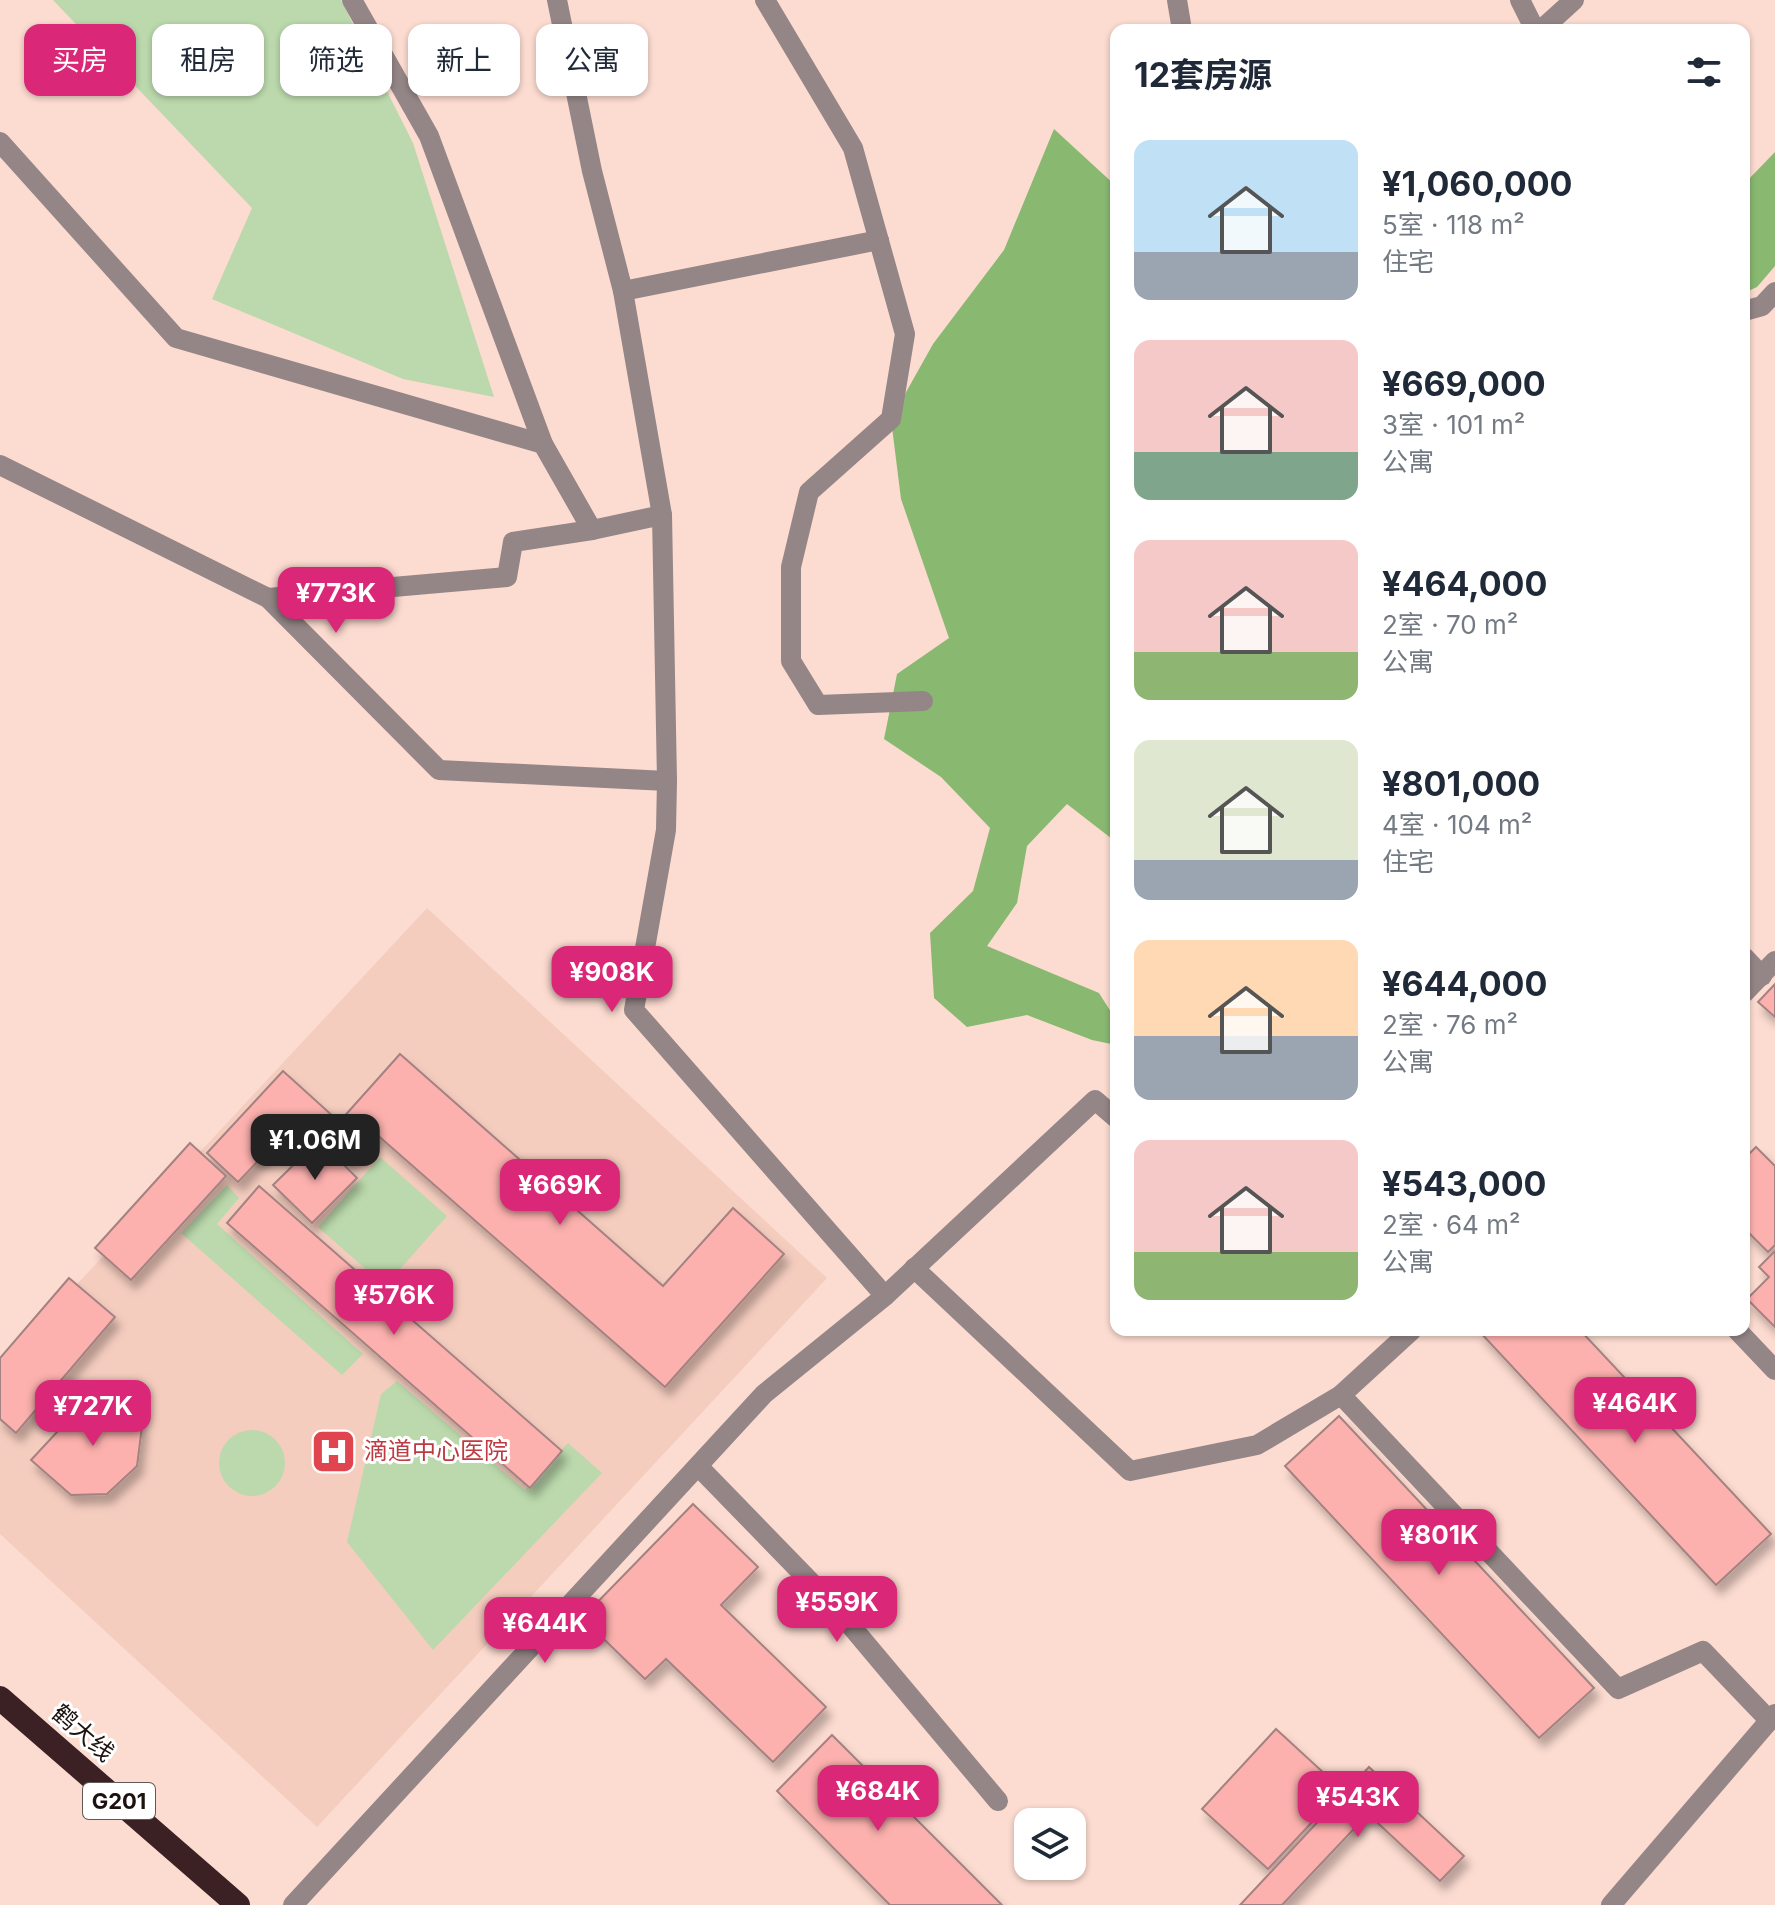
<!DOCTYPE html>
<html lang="zh">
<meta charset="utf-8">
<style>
body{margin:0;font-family:Inter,"Noto Sans SC",sans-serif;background:#f6f6f7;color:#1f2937;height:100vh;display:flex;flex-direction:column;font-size:30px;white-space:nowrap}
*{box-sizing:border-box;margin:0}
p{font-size:26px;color:#747a83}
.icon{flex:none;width:44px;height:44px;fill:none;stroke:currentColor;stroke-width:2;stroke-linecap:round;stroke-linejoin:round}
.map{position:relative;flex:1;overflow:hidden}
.side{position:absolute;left:1110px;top:24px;width:640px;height:1312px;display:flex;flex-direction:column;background:#fff;border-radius:16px;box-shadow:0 2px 6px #0004}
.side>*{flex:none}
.banner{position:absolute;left:24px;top:24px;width:760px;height:72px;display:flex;gap:16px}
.controls{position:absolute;left:1014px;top:1808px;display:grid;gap:16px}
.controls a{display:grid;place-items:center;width:72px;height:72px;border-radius:16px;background:#fff;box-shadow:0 2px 6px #0004;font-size:40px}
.price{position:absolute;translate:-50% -68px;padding:0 18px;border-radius:16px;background:#db2777;color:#fff;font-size:26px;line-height:52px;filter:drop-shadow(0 2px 4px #0008)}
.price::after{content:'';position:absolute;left:50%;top:48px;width:24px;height:18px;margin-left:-12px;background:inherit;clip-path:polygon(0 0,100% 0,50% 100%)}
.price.active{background:#222;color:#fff}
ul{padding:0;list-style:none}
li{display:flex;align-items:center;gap:24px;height:200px;padding:0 24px}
li span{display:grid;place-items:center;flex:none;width:224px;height:160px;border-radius:16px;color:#555}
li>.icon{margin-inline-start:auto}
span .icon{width:96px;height:96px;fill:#fffc;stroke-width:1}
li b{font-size:34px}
h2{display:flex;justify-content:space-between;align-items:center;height:96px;padding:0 24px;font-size:34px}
.chip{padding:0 28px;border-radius:16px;background:#fff;box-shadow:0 2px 6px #0004;font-size:28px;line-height:72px}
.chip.active{background:#db2777;color:#fff}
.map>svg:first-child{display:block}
.built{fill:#f5cdbf}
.green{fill:#bbd9ac}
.forest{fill:#89b871}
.building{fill:#fcb1ae;stroke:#a38281;stroke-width:2;filter:url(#shadow)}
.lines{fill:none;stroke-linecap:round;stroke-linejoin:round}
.minor{stroke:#948586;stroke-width:20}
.highway{stroke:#3b2123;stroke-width:24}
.labels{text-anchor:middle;stroke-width:6;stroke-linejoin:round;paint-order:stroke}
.shield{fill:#fff;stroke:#615956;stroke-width:2}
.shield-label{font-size:22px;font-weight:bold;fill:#1d120e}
.health-label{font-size:24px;fill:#be3a42;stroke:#fff;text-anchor:start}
.street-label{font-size:24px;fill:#1d120e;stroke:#fff}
</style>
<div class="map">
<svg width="1775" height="1905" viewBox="0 0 1775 1905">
<defs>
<filter id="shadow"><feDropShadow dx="5" dy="9" stdDeviation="4" flood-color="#0004"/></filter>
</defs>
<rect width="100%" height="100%" fill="#fcdbd0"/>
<path class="built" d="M 427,908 L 827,1278 L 317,1827 L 0,1534 L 0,1367 Z"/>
<g class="green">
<path d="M 53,0 L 341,0 L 413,143 L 494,397 L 403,379 L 212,299 L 252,208 Z"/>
<path d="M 380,1157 L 447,1216 L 385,1286 L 318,1227 Z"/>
<path d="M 227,1185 L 239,1198 L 217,1224 L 363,1354 L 342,1375 L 181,1233 Z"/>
<path d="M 397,1381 L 525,1490 L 568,1443 L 602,1473 L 433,1650 L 347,1542 L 381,1394 Z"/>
<circle cx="252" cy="1463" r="33"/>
</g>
<g class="forest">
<path d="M 1054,129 L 1116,186 L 1116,842 L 1067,804 L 1027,846 L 1017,903 L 987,946 L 1099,993 L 1116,1020 L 1116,1045 L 1092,1040 L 1027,1015 L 967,1027 L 934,998 L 930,933 L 973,891 L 990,828 L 941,777 L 884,739 L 897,674 L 949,638 L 901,499 L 891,419 L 933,344 L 1004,250 Z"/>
<path d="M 1775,152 L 1775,266 L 1757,287 L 1744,293 L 1744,184 Z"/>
</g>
<g class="building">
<path d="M 1775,984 L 1775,1017 L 1758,1002 Z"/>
<path d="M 400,1054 L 663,1286 L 733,1208 L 784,1254 L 665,1387 L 375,1133 L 350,1161 L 324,1139 Z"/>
<path d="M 283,1071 L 335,1118 L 297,1159 L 277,1141 L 238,1182 L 207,1153 Z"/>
<path d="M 319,1140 L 357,1178 L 312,1223 L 273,1185 Z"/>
<path d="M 190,1143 L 226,1176 L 131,1280 L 95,1248 Z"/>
<path d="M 1756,1147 L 1775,1166 L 1775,1245 L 1768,1252 L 1744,1228 L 1744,1159 Z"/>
<path d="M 259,1186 L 562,1451 L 530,1488 L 227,1223 Z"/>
<path d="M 1775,1251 L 1775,1327 L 1747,1299 L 1769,1277 L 1759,1267 Z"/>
<path d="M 69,1278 L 115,1317 L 16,1433 L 0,1419 L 0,1358 Z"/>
<path d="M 1478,1330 L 1580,1330 L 1771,1534 L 1716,1585 Z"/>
<path d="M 99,1387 L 142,1426 L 137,1466 L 107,1494 L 71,1495 L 31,1460 Z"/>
<path d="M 1339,1416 L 1594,1688 L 1539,1738 L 1285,1466 Z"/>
<path d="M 693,1504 L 758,1567 L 721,1605 L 826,1707 L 773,1762 L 666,1659 L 645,1679 L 582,1618 Z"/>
<path d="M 1276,1729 L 1325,1774 L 1299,1803 L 1315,1819 L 1268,1869 L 1202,1809 Z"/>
<path d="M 832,1735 L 1002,1905 L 890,1905 L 777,1791 Z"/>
<path d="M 1369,1767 L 1464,1856 L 1440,1881 L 1368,1814 L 1282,1905 L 1240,1905 Z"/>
</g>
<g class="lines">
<g class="minor">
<path d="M 352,0 L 429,136 L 543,444"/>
<path d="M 765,0 L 853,148 L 905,334 L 891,419 L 809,492 L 791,567 L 791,661 L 818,705 L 923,701"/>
<path d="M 1177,0 L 1182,30"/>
<path d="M 1520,0 L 1535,30"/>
<path d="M 1541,30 L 1574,0"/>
<path d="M 0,142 L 176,338 L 543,444 L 592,530 L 662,515"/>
<path d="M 623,291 L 879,240"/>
<path d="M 1744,311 L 1762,306 L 1775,292"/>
<path d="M 0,465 L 268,598 L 439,770 L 667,781"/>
<path d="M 268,598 L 507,577 L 513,542 L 592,530"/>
<path d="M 1744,957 L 1762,976"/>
<path d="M 1744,993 L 1775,961"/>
<path d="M 914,1268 L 1130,1471 L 1257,1445 L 1341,1395"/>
<path d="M 885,1296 L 1095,1100 L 1116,1118"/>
<path d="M 1412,1330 L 1341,1395 L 1618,1689 L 1703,1651 L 1770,1721"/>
<path d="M 1737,1330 L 1775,1370"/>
<path d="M 698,1466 L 835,1607 L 998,1801"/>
<path d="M 293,1905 L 764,1394 L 885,1296 L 634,1010 L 666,830 L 667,781 L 662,515 L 623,291 L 592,171 L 557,0"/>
<path d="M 1611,1905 L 1775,1714"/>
</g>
<path class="highway" d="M 0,1698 L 238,1905"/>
</g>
<defs>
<symbol id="hospital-square" viewBox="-11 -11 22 22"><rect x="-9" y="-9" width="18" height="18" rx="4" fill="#e0444e" stroke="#fff"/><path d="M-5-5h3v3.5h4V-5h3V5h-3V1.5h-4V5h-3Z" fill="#fff"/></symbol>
</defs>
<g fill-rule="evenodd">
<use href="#hospital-square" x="308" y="1426" width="51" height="51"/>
</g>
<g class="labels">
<rect class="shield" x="83" y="1783" width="72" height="36" rx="6"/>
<g class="shield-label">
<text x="119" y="1809">G201</text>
</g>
<g class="health-label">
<text x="364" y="1459">滴道中心医院</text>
</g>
<g class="street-label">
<text transform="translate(83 1733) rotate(41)" y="8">鹤大线</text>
</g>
</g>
</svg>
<div class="controls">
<a><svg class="icon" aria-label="layers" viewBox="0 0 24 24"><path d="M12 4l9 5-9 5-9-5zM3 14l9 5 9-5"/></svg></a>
</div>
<b class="price" style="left:336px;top:635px">¥773K</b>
<b class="price" style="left:612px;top:1014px">¥908K</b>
<b class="price active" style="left:315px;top:1182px">¥1.06M</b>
<b class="price" style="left:560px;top:1227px">¥669K</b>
<b class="price" style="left:394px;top:1337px">¥576K</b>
<b class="price" style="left:1635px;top:1445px">¥464K</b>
<b class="price" style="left:93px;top:1448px">¥727K</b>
<b class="price" style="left:1439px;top:1577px">¥801K</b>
<b class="price" style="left:837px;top:1644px">¥559K</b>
<b class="price" style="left:545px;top:1665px">¥644K</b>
<b class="price" style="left:878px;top:1833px">¥684K</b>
<b class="price" style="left:1358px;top:1839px">¥543K</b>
<div class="banner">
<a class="chip active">买房</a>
<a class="chip">租房</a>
<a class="chip">筛选</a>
<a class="chip">新上</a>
<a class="chip">公寓</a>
</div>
<section class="side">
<h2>12套房源<svg class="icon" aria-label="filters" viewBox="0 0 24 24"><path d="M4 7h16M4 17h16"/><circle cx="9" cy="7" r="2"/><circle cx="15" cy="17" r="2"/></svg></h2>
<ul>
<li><span style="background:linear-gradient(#bfe0f5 70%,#9aa5b1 0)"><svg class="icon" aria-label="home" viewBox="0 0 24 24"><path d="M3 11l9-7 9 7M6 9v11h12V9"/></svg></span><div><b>¥1,060,000</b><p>5室 · 118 m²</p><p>住宅</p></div></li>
<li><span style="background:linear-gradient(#f6c9c9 70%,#7fa58c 0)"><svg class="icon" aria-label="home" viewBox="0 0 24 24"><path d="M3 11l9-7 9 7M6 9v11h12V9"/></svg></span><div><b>¥669,000</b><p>3室 · 101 m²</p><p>公寓</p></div></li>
<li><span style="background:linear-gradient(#f6c9c9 70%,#8fb573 0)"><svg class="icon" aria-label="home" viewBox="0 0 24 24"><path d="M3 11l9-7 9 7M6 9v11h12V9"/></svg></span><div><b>¥464,000</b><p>2室 · 70 m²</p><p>公寓</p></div></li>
<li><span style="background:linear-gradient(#dfe7d0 75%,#9aa5b1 0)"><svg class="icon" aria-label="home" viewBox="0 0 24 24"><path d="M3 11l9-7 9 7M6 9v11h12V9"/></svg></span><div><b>¥801,000</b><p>4室 · 104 m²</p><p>住宅</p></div></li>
<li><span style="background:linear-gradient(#ffd9b3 60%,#9aa5b1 0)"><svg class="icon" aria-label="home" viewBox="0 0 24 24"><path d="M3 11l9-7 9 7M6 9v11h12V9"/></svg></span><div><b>¥644,000</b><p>2室 · 76 m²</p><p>公寓</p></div></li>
<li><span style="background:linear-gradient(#f6c9c9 70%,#8fb573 0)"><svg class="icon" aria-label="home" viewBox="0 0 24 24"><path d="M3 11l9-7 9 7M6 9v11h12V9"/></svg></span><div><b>¥543,000</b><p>2室 · 64 m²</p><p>公寓</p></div></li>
</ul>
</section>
</div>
